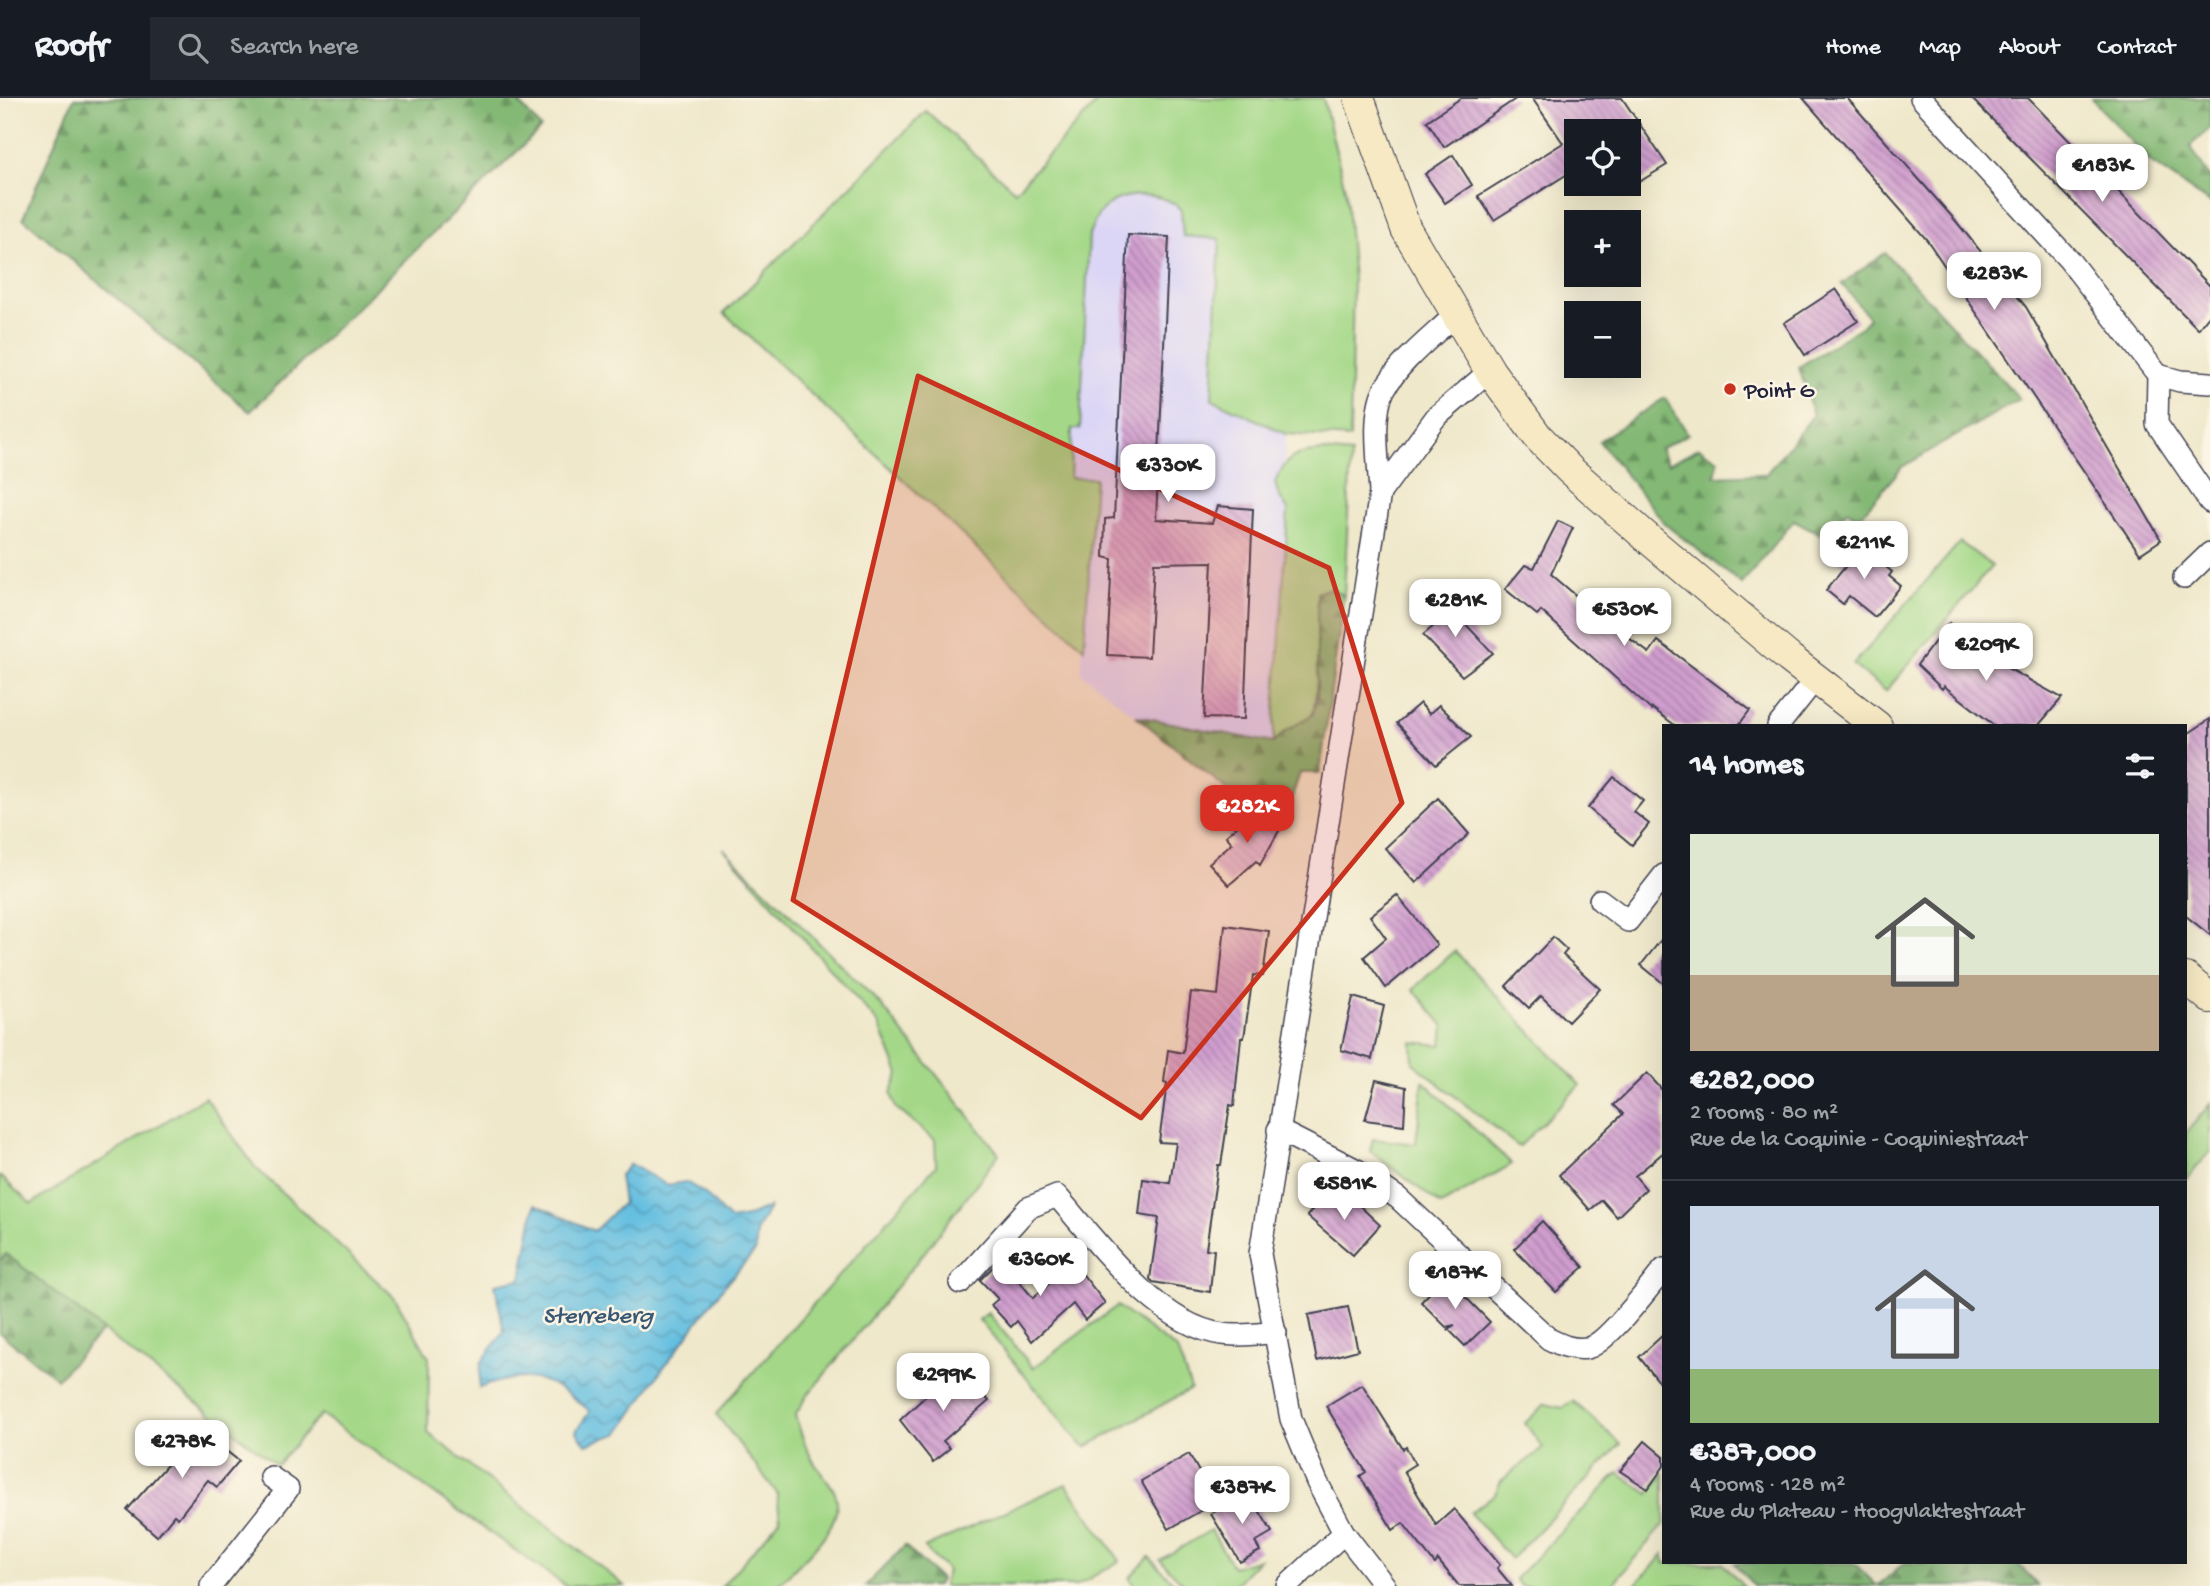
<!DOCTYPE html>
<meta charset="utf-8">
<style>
body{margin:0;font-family:"Gochi Hand",sans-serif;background:#242831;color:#f1f3f6;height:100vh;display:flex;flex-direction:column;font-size:26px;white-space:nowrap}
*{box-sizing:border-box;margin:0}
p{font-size:23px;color:#9ea1a6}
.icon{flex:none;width:38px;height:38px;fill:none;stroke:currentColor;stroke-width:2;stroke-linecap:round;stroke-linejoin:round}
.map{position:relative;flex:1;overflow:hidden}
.sheet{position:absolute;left:1662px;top:626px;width:525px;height:840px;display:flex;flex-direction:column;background:#171b24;border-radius:0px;box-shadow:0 7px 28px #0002}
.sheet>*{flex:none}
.buttons{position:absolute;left:1564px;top:21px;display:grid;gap:14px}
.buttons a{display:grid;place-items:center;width:77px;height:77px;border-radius:0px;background:#171b24;box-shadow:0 7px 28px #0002;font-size:35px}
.price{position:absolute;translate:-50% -60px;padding:0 16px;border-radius:14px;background:#fff;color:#222;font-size:23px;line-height:46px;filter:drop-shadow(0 2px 4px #0008)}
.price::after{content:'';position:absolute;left:50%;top:42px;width:21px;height:16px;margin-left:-10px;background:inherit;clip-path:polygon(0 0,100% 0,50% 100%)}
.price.active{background:#d93025;color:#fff}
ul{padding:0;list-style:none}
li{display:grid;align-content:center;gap:14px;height:371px;padding:0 28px}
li+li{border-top:2px solid #363941}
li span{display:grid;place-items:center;height:217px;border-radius:0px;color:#555}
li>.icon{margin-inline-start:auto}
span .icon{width:126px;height:126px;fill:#fffc;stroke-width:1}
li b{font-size:30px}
h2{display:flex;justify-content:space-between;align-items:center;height:84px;padding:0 28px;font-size:30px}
header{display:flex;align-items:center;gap:42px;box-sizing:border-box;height:98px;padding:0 35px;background:#171b24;border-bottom:2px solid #363941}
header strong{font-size:33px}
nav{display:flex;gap:38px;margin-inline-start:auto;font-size:24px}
.search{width:490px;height:63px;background:#242831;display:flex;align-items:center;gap:18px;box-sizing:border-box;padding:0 24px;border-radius:0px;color:#9ea1a6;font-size:26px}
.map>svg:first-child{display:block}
.built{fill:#dcd6f6}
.green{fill:#a4d888;stroke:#637d62;stroke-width:2}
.forest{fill:url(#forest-firs);stroke:#526d58;stroke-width:2}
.water{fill:url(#water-waves);stroke:#42708e;stroke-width:2}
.building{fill:url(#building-back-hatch)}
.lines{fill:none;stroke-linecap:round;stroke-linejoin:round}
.minor-casing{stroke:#414051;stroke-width:24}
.secondary-casing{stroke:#414051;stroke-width:32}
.minor{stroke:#fff;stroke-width:21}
.secondary{stroke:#f6e9c3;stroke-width:30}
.marked{fill:#c8321e;fill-opacity:0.2;stroke:#c8321e;stroke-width:5;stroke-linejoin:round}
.poi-dot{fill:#c8321e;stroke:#fcf5e5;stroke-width:2.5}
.labels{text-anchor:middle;stroke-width:5;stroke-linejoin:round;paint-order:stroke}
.poi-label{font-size:23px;fill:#22223b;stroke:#fcf5e5;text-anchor:start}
.water-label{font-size:24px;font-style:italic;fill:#385975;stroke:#fcf5e5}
</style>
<header>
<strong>Roofr</strong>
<div class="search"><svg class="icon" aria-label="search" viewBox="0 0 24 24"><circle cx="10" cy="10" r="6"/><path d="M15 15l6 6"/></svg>Search here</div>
<nav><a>Home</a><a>Map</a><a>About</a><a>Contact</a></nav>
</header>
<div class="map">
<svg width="2210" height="1488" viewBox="0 0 2210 1488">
<defs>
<pattern id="forest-firs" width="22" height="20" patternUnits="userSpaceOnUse" patternTransform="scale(1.75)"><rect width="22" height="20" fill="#83b874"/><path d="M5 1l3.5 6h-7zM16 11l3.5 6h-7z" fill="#6b9560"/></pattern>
<pattern id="water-waves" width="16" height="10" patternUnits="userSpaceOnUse" patternTransform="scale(1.75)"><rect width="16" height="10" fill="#62bee0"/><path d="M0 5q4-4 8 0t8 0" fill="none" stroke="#509ab7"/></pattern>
<pattern id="building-back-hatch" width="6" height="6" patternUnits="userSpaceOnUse" patternTransform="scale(1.75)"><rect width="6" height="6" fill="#d09dce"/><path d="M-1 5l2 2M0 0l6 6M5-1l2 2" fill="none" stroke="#a880a8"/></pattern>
</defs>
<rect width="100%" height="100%" fill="#fcf5e5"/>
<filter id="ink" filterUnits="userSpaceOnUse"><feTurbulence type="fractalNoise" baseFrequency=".0143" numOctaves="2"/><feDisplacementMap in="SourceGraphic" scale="14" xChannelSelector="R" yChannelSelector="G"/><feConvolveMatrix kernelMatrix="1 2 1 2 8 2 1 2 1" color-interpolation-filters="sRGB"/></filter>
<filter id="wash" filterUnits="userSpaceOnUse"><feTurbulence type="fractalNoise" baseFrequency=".00686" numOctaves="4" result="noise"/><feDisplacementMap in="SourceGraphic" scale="28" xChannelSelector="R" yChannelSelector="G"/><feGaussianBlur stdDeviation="1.57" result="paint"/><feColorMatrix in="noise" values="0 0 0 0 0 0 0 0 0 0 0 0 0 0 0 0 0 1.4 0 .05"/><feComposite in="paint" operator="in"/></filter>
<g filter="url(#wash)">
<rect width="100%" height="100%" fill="#efe8cb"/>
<path class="built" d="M 1141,96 L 1174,105 L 1181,111 L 1183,120 L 1220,141 L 1212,301 L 1286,336 L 1285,364 L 1275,384 L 1278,396 L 1288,412 L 1273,645 L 1136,618 L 1081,575 L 1095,380 L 1070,380 L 1072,330 L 1080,331 L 1089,137 L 1095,120 L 1104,110 L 1119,101 Z"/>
<g class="green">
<path d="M 1101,0 L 1323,0 L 1346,95 L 1353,181 L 1350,340 L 1286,336 L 1212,301 L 1220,141 L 1183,138 L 1181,111 C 1161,93 1122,92 1102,112 C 1095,119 1093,128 1089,137 L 1080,331 L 1072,331 L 1070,380 L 1095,380 L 1084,550 L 724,215 L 926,13 L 1015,93 Z"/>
<path d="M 1323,353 L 1351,356 L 1344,497 L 1328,491 L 1313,616 L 1285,634 L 1273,645 L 1288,412 L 1278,396 L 1275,384 C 1288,357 1293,356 1323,353 Z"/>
<path d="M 1960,444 L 1992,468 L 1886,593 L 1853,567 Z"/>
<path d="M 723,750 L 881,907 L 999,1056 L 924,1155 L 806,1299 L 795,1318 C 800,1331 804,1346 811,1359 C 817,1372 829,1381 835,1395 C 848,1427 797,1467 777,1488 L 722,1488 L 780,1422 L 777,1395 L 716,1316 L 936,1068 L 935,1042 L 896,1010 L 891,995 L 899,976 L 879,926 Z"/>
<path d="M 1455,853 L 1580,987 L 1519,1049 L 1413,965 L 1412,944 L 1442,947 L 1444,928 L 1413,891 Z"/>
<path d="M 1423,983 L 1512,1066 L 1441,1107 L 1370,1053 L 1373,1041 L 1416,1046 Z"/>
<path d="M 205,999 L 255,1069 L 395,1200 L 429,1260 L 428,1335 L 625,1488 L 566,1488 L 321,1316 L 277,1367 L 6,1157 L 0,1163 L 0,1078 L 31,1106 Z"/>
<path d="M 2210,1006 L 2210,1054 L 2186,1082 L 2186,1035 Z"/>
<path d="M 1117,1208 L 1177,1252 L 1191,1291 L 1086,1349 L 1080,1345 L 979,1222 L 988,1215 L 1033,1270 Z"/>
<path d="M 1573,1303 L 1621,1346 L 1511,1461 L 1470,1415 L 1495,1396 L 1501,1383 L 1543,1350 L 1525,1325 L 1545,1306 L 1563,1310 Z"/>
<path d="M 1618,1375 L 1649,1396 L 1664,1375 L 1664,1426 L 1611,1488 L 1521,1488 L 1515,1481 Z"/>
<path d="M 1066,1386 L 1120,1463 L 1076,1488 L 943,1488 L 947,1472 L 924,1450 Z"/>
<path d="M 1211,1432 L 1233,1469 L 1259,1461 L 1234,1488 L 1186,1488 L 1160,1462 Z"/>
<path d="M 1664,1456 L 1664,1465 L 1722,1465 L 1744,1488 L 1634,1488 Z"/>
<path d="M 1149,1459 L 1177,1488 L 1136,1488 L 1129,1480 Z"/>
</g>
<g class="forest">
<path d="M 74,0 L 515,0 L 541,30 L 250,314 L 23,120 Z"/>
<path d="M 2091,0 L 2210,0 L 2210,30 L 2190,48 L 2210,80 L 2210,105 L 2150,64 Z"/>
<path d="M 1885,155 L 2020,301 L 1902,369 L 1859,420 L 1847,412 L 1824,438 L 1794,422 L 1742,486 L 1666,427 L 1599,343 L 1665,300 L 1688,336 L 1660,351 L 1668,366 L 1699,350 L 1718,362 L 1715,378 L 1766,376 L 1813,318 L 1799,269 L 1862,228 L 1869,220 L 1842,186 Z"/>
<path d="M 1328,491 L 1344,497 L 1320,675 L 1300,675 L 1287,714 L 1249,709 L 1136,618 L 1273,645 L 1285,634 L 1313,616 L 1317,598 L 1317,495 Z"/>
<path d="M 6,1156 L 103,1232 L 57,1281 L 0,1235 L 0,1163 Z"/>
<path d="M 905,1448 L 940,1481 L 937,1488 L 865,1488 Z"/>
<path d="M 1734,1465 L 1854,1465 L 1877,1488 L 1754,1488 Z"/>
<path d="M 1904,1465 L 2017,1465 L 2038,1488 L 1878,1488 Z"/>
</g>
<path class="water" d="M 630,1066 L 667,1087 L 686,1084 L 704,1095 L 730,1122 L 747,1119 L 769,1109 L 756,1134 L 756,1152 L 725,1187 L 661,1273 L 618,1336 L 586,1346 L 576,1333 L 590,1313 C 548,1279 532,1271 479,1290 L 481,1265 L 504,1233 L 495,1186 L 521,1181 L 535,1106 L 594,1133 L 623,1105 L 619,1078 Z"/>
<g id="blocks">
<g class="building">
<path d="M 1461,0 L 1517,0 L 1444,49 L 1427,23 Z"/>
<path d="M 1532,0 L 1622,0 L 1667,67 L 1629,90 L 1629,33 L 1577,33 L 1577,70 L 1494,122 L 1478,98 L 1563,45 Z"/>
<path d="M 1803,0 L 1847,0 L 1955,122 L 2026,209 L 2161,442 L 2140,456 L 1927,142 Z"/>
<path d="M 1971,0 L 2028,0 L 2210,188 L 2210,216 L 2198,231 Z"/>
<path d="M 1453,57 L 1472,87 L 1445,105 L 1425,76 Z"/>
<path d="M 1128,137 L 1169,139 L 1156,421 L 1212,425 L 1218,408 L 1253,411 L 1244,621 L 1204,620 L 1212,464 L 1154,465 L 1149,559 L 1107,557 L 1112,461 L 1104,459 L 1105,421 L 1114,420 Z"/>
<path d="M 1836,191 L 1858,223 L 1805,257 L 1784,225 Z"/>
<path d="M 1558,423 L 1573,430 L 1551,476 L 1587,507 L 1595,496 L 1615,511 L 1605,522 L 1649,555 L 1658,543 L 1750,612 L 1738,628 L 1676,628 L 1652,610 L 1651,612 L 1541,513 L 1537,517 L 1505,491 L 1525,467 L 1534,470 Z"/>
<path d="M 1855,443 L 1892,474 L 1889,478 L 1901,488 L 1875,519 L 1849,498 L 1843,506 L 1826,492 L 1846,468 L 1839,463 Z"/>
<path d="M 1442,501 L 1493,555 L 1462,578 L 1423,537 L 1434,528 L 1425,518 Z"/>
<path d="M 1949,525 L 1977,547 L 1973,551 L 2062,600 L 2038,628 L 1995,628 L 1944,588 L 1942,591 L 1917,567 Z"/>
<path d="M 1420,605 L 1429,616 L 1439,607 L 1471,639 L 1436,667 L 1397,625 Z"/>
<path d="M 2210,621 L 2210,837 L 2186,818 L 2186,637 Z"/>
<path d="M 1614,679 L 1643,703 L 1634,714 L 1649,726 L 1632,747 L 1588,710 Z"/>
<path d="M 1438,700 L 1469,736 L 1416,785 L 1385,750 Z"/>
<path d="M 1254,713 L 1285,722 L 1260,767 L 1256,763 L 1229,787 L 1209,765 L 1232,745 L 1226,738 Z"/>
<path d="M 1397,797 L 1437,847 L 1386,890 L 1364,859 L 1386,840 L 1370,818 Z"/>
<path d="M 1225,827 L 1269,833 L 1263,878 L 1253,877 L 1244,940 L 1241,940 L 1234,1008 L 1230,1007 L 1221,1067 L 1218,1067 L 1206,1151 L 1214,1152 L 1210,1194 L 1153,1184 L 1150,1181 L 1159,1120 L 1139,1117 L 1143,1081 L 1170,1085 L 1176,1045 L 1159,1044 L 1167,985 L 1164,984 L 1168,952 L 1183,955 L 1191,894 L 1218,897 Z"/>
<path d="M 1664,838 L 1664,886 L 1641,867 Z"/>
<path d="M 1553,839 L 1567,852 L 1563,857 L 1600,891 L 1568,924 L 1541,898 L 1529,910 L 1506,888 Z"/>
<path d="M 1353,899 L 1384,908 L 1372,961 L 1341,952 Z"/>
<path d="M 1647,975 L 1664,994 L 1664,1054 L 1635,1078 L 1646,1091 L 1617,1119 L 1602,1102 L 1590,1112 L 1559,1077 L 1623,1016 L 1614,1007 Z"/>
<path d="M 1376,982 L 1406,989 L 1404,1027 L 1365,1022 Z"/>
<path d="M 1347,1096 L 1380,1127 L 1353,1157 L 1307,1118 L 1325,1097 L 1337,1107 Z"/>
<path d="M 1542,1123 L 1584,1169 L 1556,1194 L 1514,1151 Z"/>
<path d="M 1001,1161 L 1033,1200 L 1073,1164 L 1105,1205 L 1085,1222 L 1073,1206 L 1032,1243 L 1017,1223 L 1011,1229 L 991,1207 L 998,1201 L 980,1182 Z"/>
<path d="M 1443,1176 L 1490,1224 L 1465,1248 L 1448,1231 L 1455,1227 L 1446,1229 L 1421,1204 L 1443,1181 Z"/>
<path d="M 1348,1209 L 1358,1252 L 1317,1263 L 1308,1217 Z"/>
<path d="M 1664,1236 L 1664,1290 L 1639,1259 Z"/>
<path d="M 957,1269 L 989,1303 L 943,1343 L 950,1350 L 933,1364 L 900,1322 Z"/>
<path d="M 1362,1286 L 1403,1351 L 1406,1349 L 1415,1366 L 1404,1373 L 1436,1427 L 1454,1411 L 1500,1467 L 1497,1470 L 1512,1488 L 1459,1488 L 1438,1462 L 1435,1466 L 1403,1425 L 1393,1432 L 1360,1378 L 1366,1374 L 1326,1308 Z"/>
<path d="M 194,1328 L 239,1363 L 217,1389 L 208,1382 L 178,1420 L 174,1417 L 157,1438 L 127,1412 L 176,1357 L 171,1354 Z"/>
<path d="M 1645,1343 L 1664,1359 L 1664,1368 L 1648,1391 L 1620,1373 Z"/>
<path d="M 1189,1356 L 1216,1404 L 1169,1431 L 1141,1383 Z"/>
<path d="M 1248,1394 L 1272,1434 L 1255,1444 L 1260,1453 L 1240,1464 L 1211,1416 Z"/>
</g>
</g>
</g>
<g filter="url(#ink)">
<use href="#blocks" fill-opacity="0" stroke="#414051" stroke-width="2"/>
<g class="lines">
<defs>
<g id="minor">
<path d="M 1921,0 L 2069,162 L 2158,277 L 2157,326 L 2210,404"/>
<path d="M 2158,277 L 2180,283 L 2210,285"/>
<path d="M 1380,395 L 1436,319 L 1490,273"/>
<path d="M 2184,480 L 2210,455"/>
<path d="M 1778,628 L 1816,580"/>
<path d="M 1600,802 L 1628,823 L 1664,777"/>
<path d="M 1278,1032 L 1357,1072 L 1398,1100 L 1549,1241 C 1561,1247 1572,1252 1587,1250 C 1606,1247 1650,1188 1664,1171"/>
<path d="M 960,1185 L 1028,1110 L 1057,1098 C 1098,1145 1157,1227 1222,1236 C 1239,1239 1259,1235 1276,1235"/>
<path d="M 211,1488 L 288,1391 L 271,1379"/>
<path d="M 1287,1488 L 1344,1435"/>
<path d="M 1385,1488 L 1344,1435 L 1317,1384 L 1291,1321 L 1260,1156 L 1380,395 C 1379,367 1371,317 1384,292 C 1400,263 1431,240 1455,217"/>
</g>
<g id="secondary">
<path d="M 1359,0 L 1406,131 L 1490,273 L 1538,339 L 1570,372 L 1644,437 L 1789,560 L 1877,628"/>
<path d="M 2186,880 L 2210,900"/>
</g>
</defs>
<use href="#minor" class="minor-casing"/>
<use href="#secondary" class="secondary-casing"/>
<use href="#minor" class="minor"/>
<use href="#secondary" class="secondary"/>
</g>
</g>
<path class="marked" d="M 918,278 L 1329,470 L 1402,705 L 1141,1020 L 793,802 Z"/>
<circle class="poi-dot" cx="1730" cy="291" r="7"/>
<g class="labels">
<g class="poi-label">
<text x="1744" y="299">Point G</text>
</g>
<g class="water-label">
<text x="598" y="1224">Sterreberg</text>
</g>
</g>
</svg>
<div class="buttons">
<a><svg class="icon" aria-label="locate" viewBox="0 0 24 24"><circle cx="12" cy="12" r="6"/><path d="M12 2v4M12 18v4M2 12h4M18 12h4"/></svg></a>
<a>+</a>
<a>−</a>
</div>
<b class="price" style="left:2102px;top:106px">€183K</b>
<b class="price" style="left:1994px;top:214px">€283K</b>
<b class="price" style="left:1168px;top:406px">€330K</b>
<b class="price" style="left:1864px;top:483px">€211K</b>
<b class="price" style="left:1455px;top:541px">€281K</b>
<b class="price" style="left:1624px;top:550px">€530K</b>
<b class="price" style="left:1986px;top:585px">€209K</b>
<b class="price active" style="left:1247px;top:747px">€282K</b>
<b class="price" style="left:1344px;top:1124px">€581K</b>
<b class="price" style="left:1040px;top:1200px">€360K</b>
<b class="price" style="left:1455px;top:1213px">€187K</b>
<b class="price" style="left:943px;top:1315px">€299K</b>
<b class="price" style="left:182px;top:1382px">€278K</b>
<b class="price" style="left:1242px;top:1428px">€387K</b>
<section class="sheet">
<h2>14 homes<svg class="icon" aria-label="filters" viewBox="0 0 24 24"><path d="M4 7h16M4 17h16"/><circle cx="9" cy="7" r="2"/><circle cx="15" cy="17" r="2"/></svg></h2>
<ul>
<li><span style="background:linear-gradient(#dfe7d0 65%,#b9a48a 0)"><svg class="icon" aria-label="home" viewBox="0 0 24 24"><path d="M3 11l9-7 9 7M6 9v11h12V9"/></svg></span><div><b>€282,000</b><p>2 rooms · 80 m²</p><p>Rue de la Coquinie - Coquiniestraat</p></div></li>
<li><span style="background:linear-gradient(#c9d6e8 75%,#8fb573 0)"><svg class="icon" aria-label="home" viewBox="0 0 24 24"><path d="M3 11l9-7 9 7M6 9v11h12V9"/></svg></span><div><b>€387,000</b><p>4 rooms · 128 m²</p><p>Rue du Plateau - Hoogvlaktestraat</p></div></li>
</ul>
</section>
</div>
